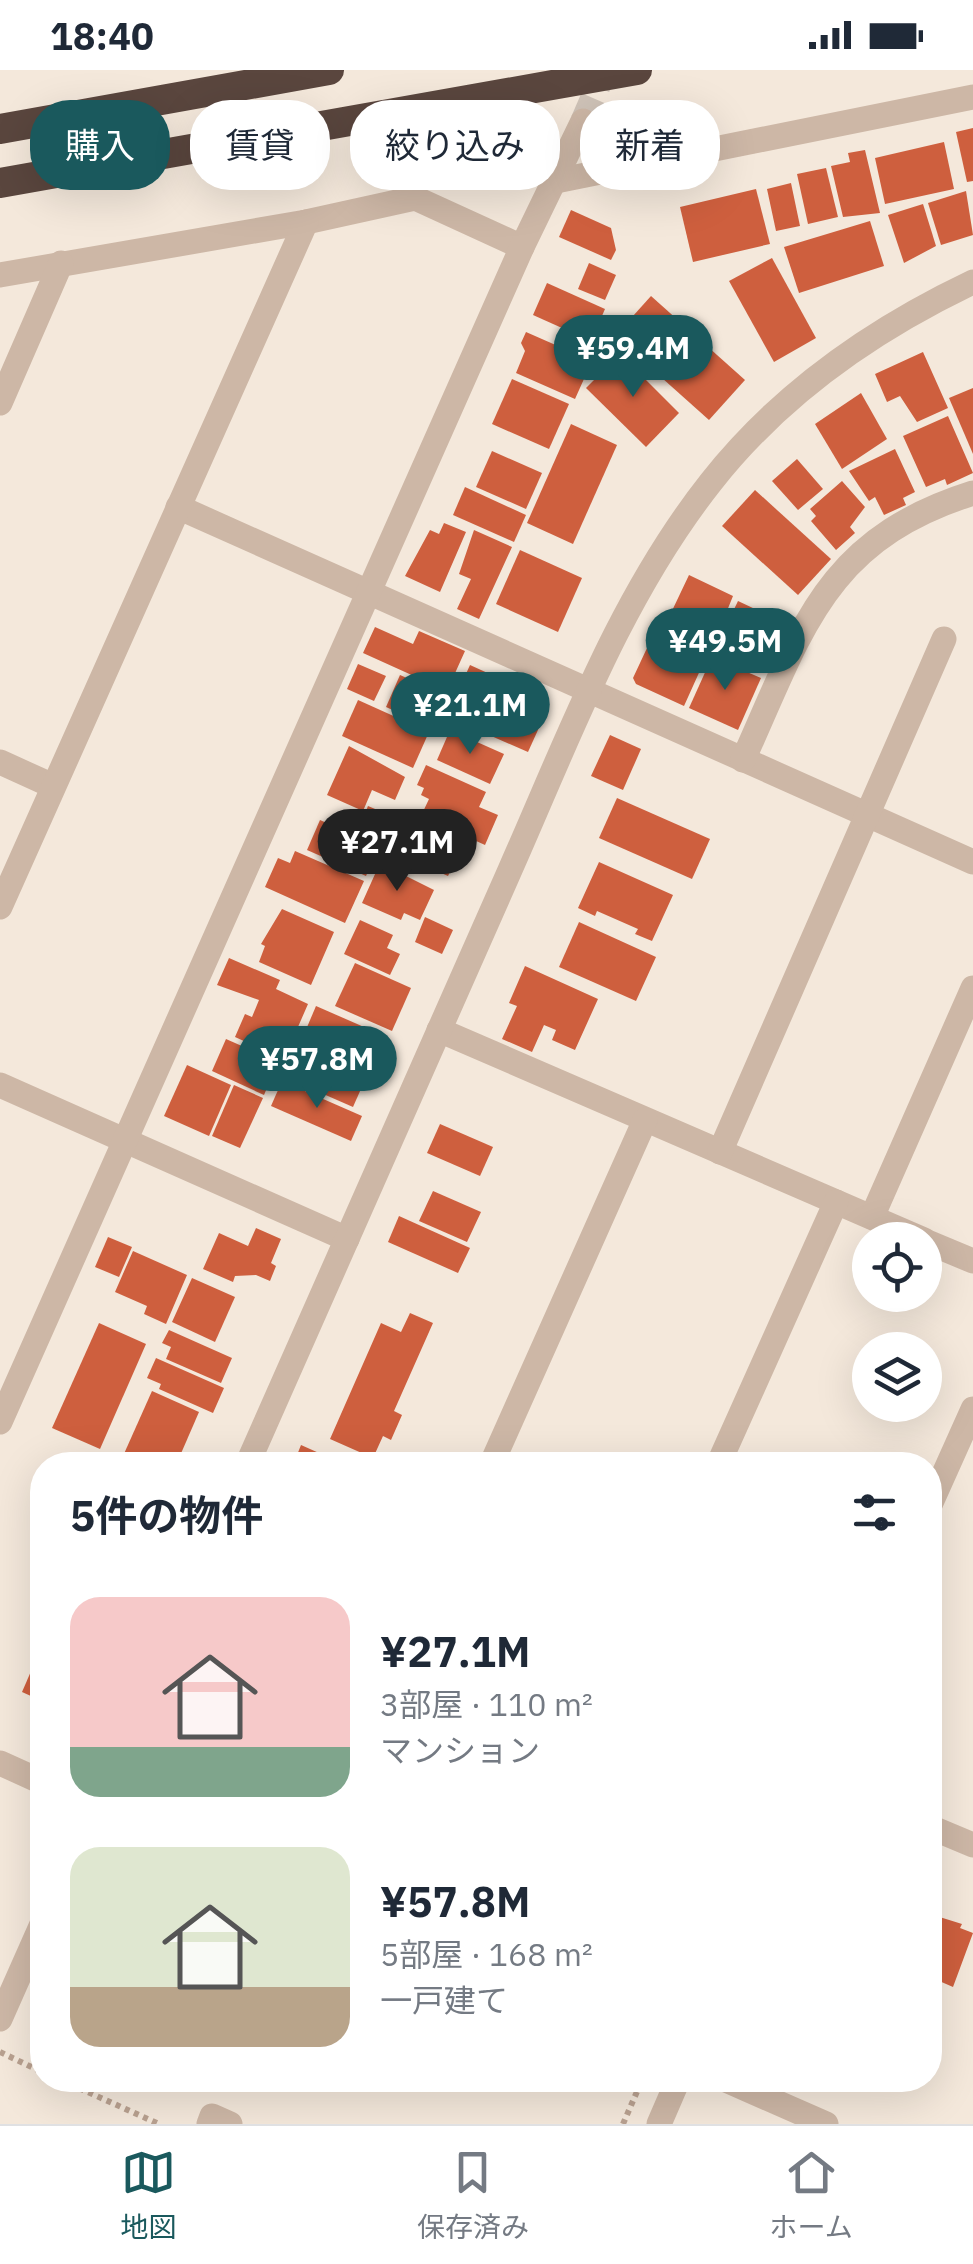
<!DOCTYPE html>
<html lang="ja">
<meta charset="utf-8">
<style>
body{margin:0;font-family:"IBM Plex Sans","Noto Sans JP",sans-serif;background:#f6f6f7;color:#1f2937;height:100vh;display:flex;flex-direction:column;font-size:38px;white-space:nowrap}
*{box-sizing:border-box;margin:0}
p{font-size:32px;color:#747a83}
.icon{flex:none;width:55px;height:55px;fill:none;stroke:currentColor;stroke-width:2;stroke-linecap:round;stroke-linejoin:round}
.map{position:relative;flex:1;overflow:hidden}
.panel{position:absolute;left:30px;top:1382px;width:912px;height:640px;display:flex;flex-direction:column;background:#fff;border-radius:40px;box-shadow:0 10px 40px #0002}
.panel>*{flex:none}
.guide{position:absolute;left:30px;top:30px;width:915px;height:90px;display:flex;gap:20px}
.buttons{position:absolute;left:852px;top:1152px;display:grid;gap:20px}
.buttons a{display:grid;place-items:center;width:90px;height:90px;border-radius:50%;background:#fff;box-shadow:0 10px 40px #0002;font-size:50px}
.price{position:absolute;translate:-50% -85px;padding:0 22px;border-radius:35px;background:#1a595d;color:#fff;font-size:32px;line-height:65px;filter:drop-shadow(0 2px 5px #0008)}
.price::after{content:'';position:absolute;left:50%;top:60px;width:30px;height:22px;margin-left:-15px;background:inherit;clip-path:polygon(0 0,100% 0,50% 100%)}
.price.current{background:#222;color:#fff}
ul{padding:0;list-style:none}
li{display:flex;align-items:center;gap:30px;height:250px;padding:0 40px}
li span{display:grid;place-items:center;flex:none;width:280px;height:200px;border-radius:30px;color:#555}
li>.icon{margin-inline-start:auto}
span .icon{width:120px;height:120px;fill:#fffc;stroke-width:1}
li b{font-size:42px}
h2{display:flex;justify-content:space-between;align-items:center;height:120px;padding:0 40px;font-size:42px}
.tag{padding:0 35px;border-radius:40px;background:#fff;box-shadow:0 10px 40px #0002;font-size:35px;line-height:90px}
.tag.current{background:#1a595d;color:#fff}
.status{display:flex;justify-content:space-between;align-items:center;height:70px;padding:0 50px;background:#fff;direction:ltr}
.status svg{height:28px;fill:currentColor}
.dock{display:flex;justify-content:space-around;align-items:center;height:140px;border-top:2px solid #e0e1e3;background:#fff;font-size:28px;color:#747a83}
.dock a{display:grid;justify-items:center;gap:5px}
.dock .current{color:#1a595d}
.map>svg:first-child{display:block}
.building{fill:#ce5f3e}
.lines{fill:none;stroke-linecap:round;stroke-linejoin:round}
.minor-tunnel{stroke:#cec2b7;stroke-width:25;stroke-dasharray:25 12;stroke-linecap:butt}
.path{stroke:#b9a190;stroke-width:6;stroke-dasharray:5 5;stroke-linecap:butt}
.minor{stroke:#cdb7a6;stroke-width:25}
.tertiary{stroke:#cdb7a6;stroke-width:25}
.motorway{stroke:#5a463e;stroke-width:30}
</style>
<div class="status"><b>18:40</b><svg viewBox="0 0 49 12"><path d="M0 12V9h3v3zM5 12V6h3v6zM10 12V3h3v9zM15 12V0h3v12zM26 1h20v11H26zM47 4h2v5h-2z"/></svg></div>
<div class="map">
<svg width="973" height="2054" viewBox="0 0 973 2054">
<rect width="100%" height="100%" fill="#f4e8db"/>
<g class="building">
<path d="M 973,58 L 973,111 L 967,112 L 956,62 Z"/>
<path d="M 944,72 L 954,119 L 885,134 L 875,88 Z"/>
<path d="M 865,80 L 880,143 L 843,147 L 831,96 L 850,92 L 848,83 Z"/>
<path d="M 826,98 L 838,147 L 808,154 L 797,104 Z"/>
<path d="M 791,113 L 800,156 L 776,161 L 767,119 Z"/>
<path d="M 756,119 L 770,174 L 693,192 L 680,137 Z"/>
<path d="M 966,121 L 973,165 L 941,175 L 928,133 Z"/>
<path d="M 923,134 L 936,176 L 904,193 L 888,145 Z"/>
<path d="M 571,140 L 611,158 L 616,180 L 611,190 L 559,167 Z"/>
<path d="M 870,151 L 884,196 L 799,223 L 784,177 Z"/>
<path d="M 772,188 L 816,268 L 774,292 L 729,211 Z"/>
<path d="M 589,193 L 616,205 L 605,230 L 578,219 Z"/>
<path d="M 547,213 L 605,239 L 591,271 L 533,245 Z"/>
<path d="M 651,226 L 745,310 L 709,350 L 615,266 Z"/>
<path d="M 526,262 L 592,291 L 575,329 L 516,303 L 525,281 L 521,273 Z"/>
<path d="M 923,282 L 948,338 L 917,352 L 900,326 L 887,332 L 875,304 Z"/>
<path d="M 620,284 L 679,343 L 646,377 L 586,318 Z"/>
<path d="M 512,309 L 569,334 L 549,379 L 492,354 Z"/>
<path d="M 973,318 L 973,384 L 949,328 Z"/>
<path d="M 861,323 L 887,369 L 842,399 L 815,354 Z"/>
<path d="M 948,346 L 973,403 L 947,415 L 945,409 L 926,417 L 903,366 Z"/>
<path d="M 571,354 L 617,375 L 573,474 L 527,453 Z"/>
<path d="M 895,379 L 915,422 L 903,428 L 906,435 L 884,445 L 875,427 L 869,431 L 849,401 Z"/>
<path d="M 492,381 L 542,403 L 526,439 L 476,417 Z"/>
<path d="M 797,389 L 823,419 L 798,440 L 772,411 Z"/>
<path d="M 842,411 L 865,437 L 850,457 L 855,463 L 836,480 L 811,451 L 816,446 L 810,439 Z"/>
<path d="M 465,417 L 526,445 L 514,472 L 453,445 Z"/>
<path d="M 755,420 L 831,489 L 798,525 L 722,456 Z"/>
<path d="M 444,453 L 466,462 L 440,522 L 405,506 L 430,460 L 439,464 Z"/>
<path d="M 474,460 L 512,477 L 479,549 L 457,539 L 471,509 L 459,504 Z"/>
<path d="M 520,480 L 582,508 L 558,562 L 496,534 Z"/>
<path d="M 689,505 L 733,526 L 714,573 L 701,566 L 696,577 L 673,565 L 678,555 L 670,545 Z"/>
<path d="M 738,531 L 791,556 L 775,591 L 740,580 L 736,589 L 715,579 Z"/>
<path d="M 375,557 L 413,574 L 419,561 L 465,581 L 447,621 L 363,583 Z"/>
<path d="M 669,568 L 707,585 L 684,636 L 636,614 L 633,608 L 647,578 L 662,584 Z"/>
<path d="M 712,587 L 761,608 L 738,660 L 689,638 Z"/>
<path d="M 358,594 L 386,606 L 374,631 L 347,619 Z"/>
<path d="M 470,595 L 492,605 L 488,616 L 502,622 L 483,665 L 446,648 Z"/>
<path d="M 400,605 L 445,625 L 430,657 L 386,637 Z"/>
<path d="M 508,622 L 547,640 L 528,682 L 489,665 Z"/>
<path d="M 358,630 L 429,662 L 413,698 L 342,666 Z"/>
<path d="M 450,660 L 504,684 L 490,714 L 437,690 Z"/>
<path d="M 610,665 L 641,679 L 623,720 L 591,706 Z"/>
<path d="M 349,676 L 405,707 L 395,730 L 372,720 L 363,741 L 327,725 Z"/>
<path d="M 426,695 L 486,722 L 479,737 L 498,745 L 485,775 L 421,746 L 429,729 L 421,725 L 424,718 L 417,715 Z"/>
<path d="M 617,728 L 710,769 L 692,809 L 599,768 Z"/>
<path d="M 368,736 L 394,747 L 383,771 L 358,760 Z"/>
<path d="M 403,742 L 451,763 L 448,770 L 462,777 L 448,806 L 386,779 Z"/>
<path d="M 320,750 L 379,776 L 366,806 L 307,780 Z"/>
<path d="M 295,781 L 364,811 L 345,853 L 265,817 L 278,788 L 290,793 Z"/>
<path d="M 599,792 L 673,825 L 652,871 L 635,864 L 638,859 L 597,841 L 595,846 L 578,838 Z"/>
<path d="M 380,793 L 434,820 L 420,850 L 404,843 L 401,850 L 362,833 Z"/>
<path d="M 282,839 L 334,862 L 311,915 L 259,892 L 265,876 L 261,874 Z"/>
<path d="M 425,847 L 453,860 L 442,884 L 415,872 Z"/>
<path d="M 360,850 L 393,865 L 387,878 L 400,884 L 390,905 L 344,884 Z"/>
<path d="M 579,852 L 656,887 L 636,931 L 559,897 Z"/>
<path d="M 229,888 L 280,910 L 276,919 L 308,934 L 284,989 L 235,967 L 245,944 L 252,947 L 259,930 L 217,915 Z"/>
<path d="M 355,893 L 411,918 L 392,961 L 335,936 Z"/>
<path d="M 525,896 L 598,929 L 575,980 L 552,970 L 556,960 L 544,955 L 532,982 L 502,969 L 517,936 L 509,933 Z"/>
<path d="M 316,936 L 380,964 L 365,998 L 302,969 Z"/>
<path d="M 226,969 L 278,992 L 264,1025 L 212,1001 Z"/>
<path d="M 305,975 L 368,1003 L 353,1037 L 289,1009 Z"/>
<path d="M 187,995 L 231,1015 L 209,1066 L 164,1046 Z"/>
<path d="M 282,1011 L 362,1046 L 351,1071 L 271,1036 Z"/>
<path d="M 234,1015 L 263,1028 L 240,1078 L 212,1066 Z"/>
<path d="M 440,1054 L 493,1077 L 480,1106 L 427,1083 Z"/>
<path d="M 433,1121 L 481,1142 L 467,1172 L 419,1151 Z"/>
<path d="M 399,1146 L 470,1178 L 458,1203 L 388,1172 Z"/>
<path d="M 256,1158 L 281,1169 L 271,1193 L 276,1196 L 270,1211 L 256,1205 L 235,1206 L 233,1212 L 203,1199 L 219,1163 L 248,1176 Z"/>
<path d="M 108,1167 L 132,1177 L 119,1207 L 95,1197 Z"/>
<path d="M 133,1181 L 187,1205 L 166,1254 L 144,1244 L 147,1236 L 115,1222 Z"/>
<path d="M 192,1208 L 235,1227 L 215,1272 L 172,1252 Z"/>
<path d="M 410,1243 L 433,1253 L 394,1341 L 402,1345 L 391,1370 L 383,1366 L 373,1388 L 330,1369 L 381,1253 L 401,1262 Z"/>
<path d="M 99,1253 L 146,1274 L 100,1379 L 52,1358 Z"/>
<path d="M 169,1260 L 232,1288 L 221,1313 L 166,1289 L 171,1277 L 162,1273 Z"/>
<path d="M 156,1288 L 224,1318 L 213,1343 L 159,1319 L 161,1314 L 147,1308 Z"/>
<path d="M 152,1321 L 199,1342 L 176,1395 L 119,1395 Z"/>
<path d="M 301,1375 L 346,1395 L 293,1395 Z"/>
<path d="M 42,1576 L 42,1631 L 22,1622 Z"/>
<path d="M 930,1844 L 962,1854 L 960,1858 L 973,1863 L 953,1917 L 930,1907 Z"/>
</g>
<g class="lines">
<path class="minor-tunnel" d="M 583,51 L 605,0"/>
<g class="path">
<path d="M 0,1982 L 42,2002"/>
<path d="M 61,2010 L 159,2054"/>
<path d="M 623,2054 L 642,2010"/>
</g>
<g class="minor">
<path d="M 551,112 L 973,27"/>
<path d="M 0,205 L 306,152 L 415,128 L 522,177"/>
<path d="M 0,333 L 61,193"/>
<path d="M 178,437 L 973,792"/>
<path d="M 743,690 C 802,560 824,470 973,423"/>
<path d="M 0,692 L 53,716"/>
<path d="M 0,837 L 306,152"/>
<path d="M 439,960 L 924,1170"/>
<path d="M 0,1015 L 347,1169"/>
<path d="M 720,1082 L 944,569"/>
<path d="M 872,1147 L 973,918"/>
<path d="M 925,1171 L 973,1191"/>
<path d="M 0,1352 L 522,177 L 583,51"/>
<path d="M 491,1395 L 645,1050"/>
<path d="M 718,1395 L 836,1132"/>
<path d="M 930,1435 L 973,1339"/>
<path d="M 930,1757 L 973,1775"/>
<path d="M 209,2054 L 212,2046 L 230,2054"/>
<path d="M 659,2054 L 678,2010"/>
</g>
<g class="tertiary">
<path d="M 247,1395 C 335,1197 422,998 510,800 C 569,667 620,527 711,412 C 781,323 872,260 973,212"/>
<path d="M 0,1693 L 42,1712"/>
<path d="M 0,1949 L 42,1854"/>
<path d="M 726,2010 L 826,2054"/>
</g>
<g class="motorway">
<path d="M 0,59 L 329,0"/>
<path d="M 0,113 L 637,0"/>
</g>
</g>
</svg>
<div class="buttons">
<a><svg class="icon" aria-label="locate" viewBox="0 0 24 24"><circle cx="12" cy="12" r="6"/><path d="M12 2v4M12 18v4M2 12h4M18 12h4"/></svg></a>
<a><svg class="icon" aria-label="layers" viewBox="0 0 24 24"><path d="M12 4l9 5-9 5-9-5zM3 14l9 5 9-5"/></svg></a>
</div>
<b class="price" style="left:633px;top:330px">¥59.4M</b>
<b class="price" style="left:725px;top:623px">¥49.5M</b>
<b class="price" style="left:470px;top:687px">¥21.1M</b>
<b class="price current" style="left:397px;top:824px">¥27.1M</b>
<b class="price" style="left:317px;top:1041px">¥57.8M</b>
<div class="guide">
<a class="tag current">購入</a>
<a class="tag">賃貸</a>
<a class="tag">絞り込み</a>
<a class="tag">新着</a>
</div>
<section class="panel">
<h2>5件の物件<svg class="icon" aria-label="filters" viewBox="0 0 24 24"><path d="M4 7h16M4 17h16"/><circle cx="9" cy="7" r="2"/><circle cx="15" cy="17" r="2"/></svg></h2>
<ul>
<li><span style="background:linear-gradient(#f6c9c9 75%,#7fa58c 0)"><svg class="icon" aria-label="home" viewBox="0 0 24 24"><path d="M3 11l9-7 9 7M6 9v11h12V9"/></svg></span><div><b>¥27.1M</b><p>3部屋 · 110 m²</p><p>マンション</p></div></li>
<li><span style="background:linear-gradient(#dfe7d0 70%,#b9a48a 0)"><svg class="icon" aria-label="home" viewBox="0 0 24 24"><path d="M3 11l9-7 9 7M6 9v11h12V9"/></svg></span><div><b>¥57.8M</b><p>5部屋 · 168 m²</p><p>一戸建て</p></div></li>
</ul>
</section>
</div>
<nav class="dock">
<a class="current"><svg class="icon" aria-label="map" viewBox="0 0 24 24"><path d="M3 6l6-2 6 2 6-2v14l-6 2-6-2-6 2zM9 4v14M15 6v14"/></svg>地図</a>
<a><svg class="icon" aria-label="saved" viewBox="0 0 24 24"><path d="M7 4h10v16l-5-4-5 4z"/></svg>保存済み</a>
<a><svg class="icon" aria-label="home" viewBox="0 0 24 24"><path d="M3 11l9-7 9 7M6 9v11h12V9"/></svg>ホーム</a>
</nav>
